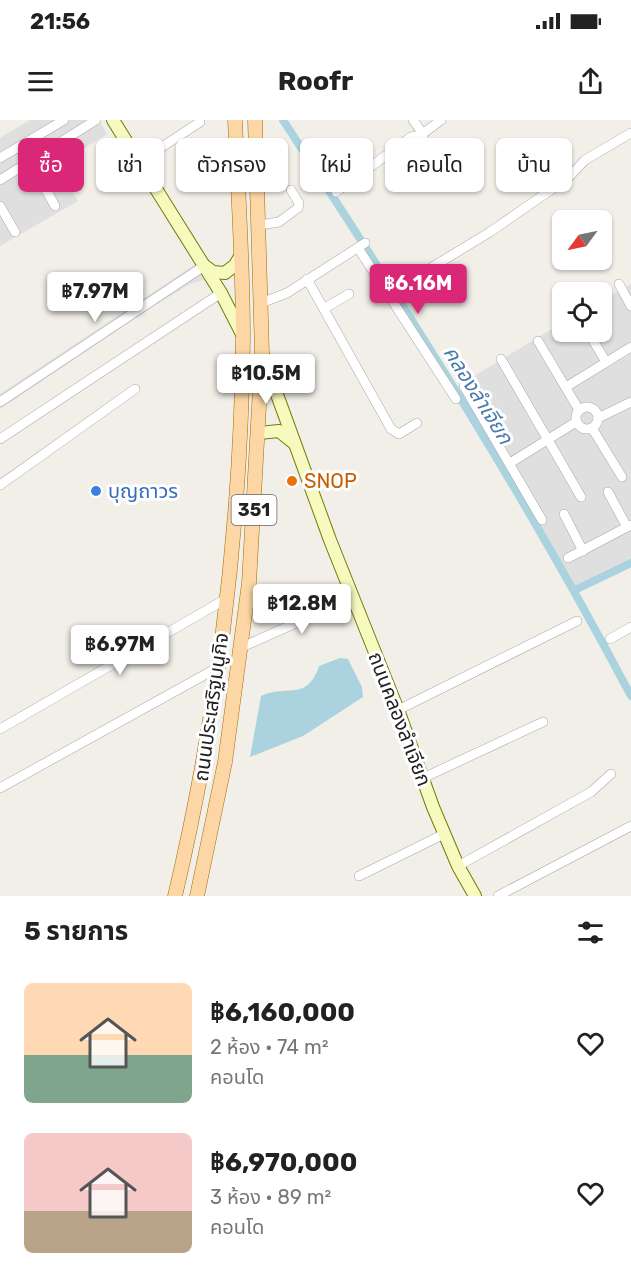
<!DOCTYPE html>
<html lang="th">
<meta charset="utf-8">
<style>
body{margin:0;font-family:Rubik,"Noto Sans Thai",sans-serif;background:#f2f2f2;color:#222;height:100vh;display:flex;flex-direction:column;font-size:22px;white-space:nowrap}
*{box-sizing:border-box;margin:0}
p{font-size:20px;color:#767676}
.icon{flex:none;width:33px;height:33px;fill:none;stroke:currentColor;stroke-width:2;stroke-linecap:round;stroke-linejoin:round}
.map{position:relative;height:776px;overflow:hidden}
.panel{display:flex;flex-direction:column;background:#fff;flex:1}
.panel>*{flex:none}
.banner{position:absolute;left:18px;top:18px;width:596px;height:54px;display:flex;gap:12px}
.needle{width:39px;rotate:237deg}
.buttons{position:absolute;left:552px;top:90px;display:grid;gap:12px}
.buttons a{display:grid;place-items:center;width:60px;height:60px;border-radius:9px;background:#fff;box-shadow:0 2px 4px #0004;font-size:30px}
.price{position:absolute;translate:-50% -51px;padding:0 14px;border-radius:6px;background:#fff;color:#222;font-size:20px;line-height:39px;filter:drop-shadow(0 2px 3px #0008)}
.price::after{content:'';position:absolute;left:50%;top:36px;width:18px;height:14px;margin-left:-9px;background:inherit;clip-path:polygon(0 0,100% 0,50% 100%)}
.price.selected{background:#db2777;color:#fff}
ul{padding:0;list-style:none}
li{display:flex;align-items:center;gap:18px;height:150px;padding:0 24px}
li span{display:grid;place-items:center;flex:none;width:168px;height:120px;border-radius:9px;color:#555}
li>.icon{margin-inline-start:auto}
span .icon{width:72px;height:72px;fill:#fffc;stroke-width:1}
li b{font-size:26px}
h2{display:flex;justify-content:space-between;align-items:center;height:72px;padding:0 24px;font-size:26px}
.chip{padding:0 21px;border-radius:9px;background:#fff;box-shadow:0 2px 4px #0004;font-size:21px;line-height:54px}
.chip.selected{background:#db2777;color:#fff}
.status{display:flex;justify-content:space-between;align-items:center;height:42px;padding:0 30px;background:#fff;direction:ltr}
.status svg{height:16px;fill:currentColor}
header{display:flex;justify-content:space-between;align-items:center;height:78px;padding:0 24px;background:#fff;font-size:27px;font-weight:700}
.map>svg:first-child{display:block}
.residential{fill:#e0dfdf}
.water{fill:#aad3df}
.lines{fill:none;stroke-linecap:round;stroke-linejoin:round}
.canal{stroke:#aad3df;stroke-width:8}
.street-casing{stroke:#a9a9a9;stroke-width:10}
.secondary-casing{stroke:#707d05;stroke-width:14}
.primary-casing{stroke:#a06b00;stroke-width:15}
.street{stroke:#fff;stroke-width:9}
.secondary{stroke:#f7fabf;stroke-width:12}
.primary{stroke:#fcd6a4;stroke-width:14}
.food-dot{fill:#e8710a;stroke:#fff;stroke-width:2}
.shop-dot{fill:#3f7fe0;stroke:#fff;stroke-width:2}
.labels{text-anchor:middle;stroke-width:6;stroke-linejoin:round;paint-order:stroke}
.shield{fill:#fff;stroke:#646464;stroke-width:1.5}
.shield-label{font-size:18px;font-weight:bold;fill:#222}
.food-label{font-size:20px;fill:#c56008;stroke:#fff;text-anchor:start}
.shop-label{font-size:20px;fill:#366cbe;stroke:#fff;text-anchor:start}
.street-label{font-size:20px;fill:#222;stroke:#fff}
.water-label{font-size:21px;font-style:italic;fill:#4a7aab;stroke:#fff}
</style>
<div class="status"><b>21:56</b><svg viewBox="0 0 49 12"><path d="M0 12V9h3v3zM5 12V6h3v6zM10 12V3h3v9zM15 12V0h3v12zM26 1h20v11H26zM47 4h2v5h-2z"/></svg></div>
<header><svg class="icon" aria-label="menu" viewBox="0 0 24 24"><path d="M4 6h16M4 12h16M4 18h16"/></svg>Roofr<svg class="icon" aria-label="share" viewBox="0 0 24 24"><path d="M12 15V3M7 8l5-5 5 5M5 13v7h14v-7"/></svg></header>
<div class="map">
<svg width="631" height="776" viewBox="0 0 631 776">
<rect width="100%" height="100%" fill="#f2efe9"/>
<g class="residential">
<path d="M 30,0 L 99,0 L 107,14 L 57,45 L 78,81 L 0,126 L 0,18 Z"/>
<path d="M 194,145 L 204,160 L 190,164 L 154,186 L 0,289 L 0,274 Z"/>
<path d="M 631,164 L 631,440 L 573,467 L 454,268 L 562,203 L 562,212 L 602,212 L 602,181 Z"/>
</g>
<path class="water" d="M 340,538 L 348,539 L 362,567 L 363,577 L 303,616 L 250,637 L 261,576 C 287,564 307,582 319,546 Z"/>
<g class="lines">
<g class="canal">
<path d="M 283,0 C 406,188 526,377 631,576"/>
<path d="M 575,470 L 631,443"/>
</g>
<defs>
<g id="street">
<path d="M 413,0 L 423,14"/>
<path d="M 421,15 L 443,51"/>
<path d="M 0,38 L 64,0"/>
<path d="M 30,41 L 55,86"/>
<path d="M 139,42 L 200,2"/>
<path d="M 407,55 L 433,36"/>
<path d="M 0,60 L 96,0"/>
<path d="M 336,72 L 411,17 L 421,15 L 441,0"/>
<path d="M 0,86 L 15,112"/>
<path d="M 259,105 L 279,102 L 298,88 L 299,83 L 291,70"/>
<path d="M 358,128 L 456,279"/>
<path d="M 307,159 L 391,309 L 399,314 L 417,303"/>
<path d="M 619,164 L 631,186"/>
<path d="M 401,166 L 490,112 L 568,58 L 585,40 L 631,13"/>
<path d="M 261,183 L 287,173 L 365,123"/>
<path d="M 325,188 L 349,174"/>
<path d="M 588,212 L 606,242"/>
<path d="M 538,221 L 579,290"/>
<path d="M 501,239 L 581,377"/>
<path d="M 464,266 L 542,400"/>
<path d="M 566,267 L 631,227"/>
<path d="M 0,282 L 204,146"/>
<circle cx="587" cy="298" r="11"/>
<path d="M 598,298 L 631,282"/>
<path d="M 592,308 L 622,357"/>
<path d="M 0,319 L 221,173"/>
<path d="M 510,343 L 576,302"/>
<path d="M 0,365 L 135,269"/>
<path d="M 608,372 L 627,407"/>
<path d="M 564,394 L 583,431"/>
<path d="M 568,438 L 631,405"/>
<path d="M 610,519 L 631,507"/>
<path d="M 240,528 L 354,477"/>
<path d="M 398,590 L 577,501"/>
<path d="M 0,609 L 226,479"/>
<path d="M 423,658 L 543,602"/>
<path d="M 0,668 L 217,548"/>
<path d="M 458,746 L 591,672 L 611,654"/>
<path d="M 359,756 L 444,714"/>
<path d="M 498,776 L 631,706"/>
</g>
<g id="secondary">
<path d="M 113,0 L 221,173 L 243,216"/>
<path d="M 205,146 L 213,152 L 225,153 L 235,145 L 241,135"/>
<path d="M 263,236 L 330,420 L 398,590 L 433,687 L 458,746 L 475,776"/>
<path d="M 259,313 L 279,311 L 294,323"/>
</g>
<g id="primary">
<path d="M 175,776 C 218,594 241,405 243,218 C 243,145 238,72 235,0"/>
<path d="M 197,776 L 225,642 L 249,463 L 262,233 L 255,0"/>
</g>
</defs>
<use href="#street" class="street-casing"/>
<use href="#secondary" class="secondary-casing"/>
<use href="#primary" class="primary-casing"/>
<use href="#street" class="street"/>
<use href="#secondary" class="secondary"/>
<use href="#primary" class="primary"/>
</g>
<circle class="food-dot" cx="292" cy="361" r="6"/>
<circle class="shop-dot" cx="96" cy="371" r="6"/>
<g class="labels">
<rect class="shield" x="231.5" y="375" width="45" height="30" rx="4.5"/>
<g class="shield-label">
<text x="254" y="396">351</text>
</g>
<g class="food-label">
<text x="304" y="368">SNOP</text>
</g>
<g class="shop-label">
<text x="108" y="378">บุญถาวร</text>
</g>
<g class="street-label">
<text transform="translate(211 587) rotate(-82)" y="7">ถนนประเสริฐมนูกิจ</text>
<text transform="translate(400 599) rotate(69)" y="7">ถนนคลองลำเจียก</text>
</g>
<g class="water-label">
<text transform="translate(478 275) rotate(58)" y="7">คลองลำเจียก</text>
</g>
</g>
</svg>
<div class="buttons">
<a><svg class="needle" viewBox="-14 -14 28 28"><path d="M0-13l5 13h-10z" fill="#e53935"/><path d="M0 13l5-13h-10z" fill="#767676"/></svg></a>
<a><svg class="icon" aria-label="locate" viewBox="0 0 24 24"><circle cx="12" cy="12" r="6"/><path d="M12 2v4M12 18v4M2 12h4M18 12h4"/></svg></a>
</div>
<b class="price selected" style="left:418px;top:195px">฿6.16M</b>
<b class="price" style="left:95px;top:203px">฿7.97M</b>
<b class="price" style="left:266px;top:285px">฿10.5M</b>
<b class="price" style="left:302px;top:515px">฿12.8M</b>
<b class="price" style="left:120px;top:556px">฿6.97M</b>
<div class="banner">
<a class="chip selected">ซื้อ</a>
<a class="chip">เช่า</a>
<a class="chip">ตัวกรอง</a>
<a class="chip">ใหม่</a>
<a class="chip">คอนโด</a>
<a class="chip">บ้าน</a>
</div>
</div>
<section class="panel">
<h2>5 รายการ<svg class="icon" aria-label="filters" viewBox="0 0 24 24"><path d="M4 7h16M4 17h16"/><circle cx="9" cy="7" r="2"/><circle cx="15" cy="17" r="2"/></svg></h2>
<ul>
<li><span style="background:linear-gradient(#ffd9b3 60%,#7fa58c 0)"><svg class="icon" aria-label="home" viewBox="0 0 24 24"><path d="M3 11l9-7 9 7M6 9v11h12V9"/></svg></span><div><b>฿6,160,000</b><p>2 ห้อง · 74 m²</p><p>คอนโด</p></div><svg class="icon" aria-label="heart" viewBox="0 0 24 24"><path d="M12 20l-8-8c-3-5 5-10 8-4 3-6 11-1 8 4z"/></svg></li>
<li><span style="background:linear-gradient(#f6c9c9 65%,#b9a48a 0)"><svg class="icon" aria-label="home" viewBox="0 0 24 24"><path d="M3 11l9-7 9 7M6 9v11h12V9"/></svg></span><div><b>฿6,970,000</b><p>3 ห้อง · 89 m²</p><p>คอนโด</p></div><svg class="icon" aria-label="heart" viewBox="0 0 24 24"><path d="M12 20l-8-8c-3-5 5-10 8-4 3-6 11-1 8 4z"/></svg></li>
</ul>
</section>
